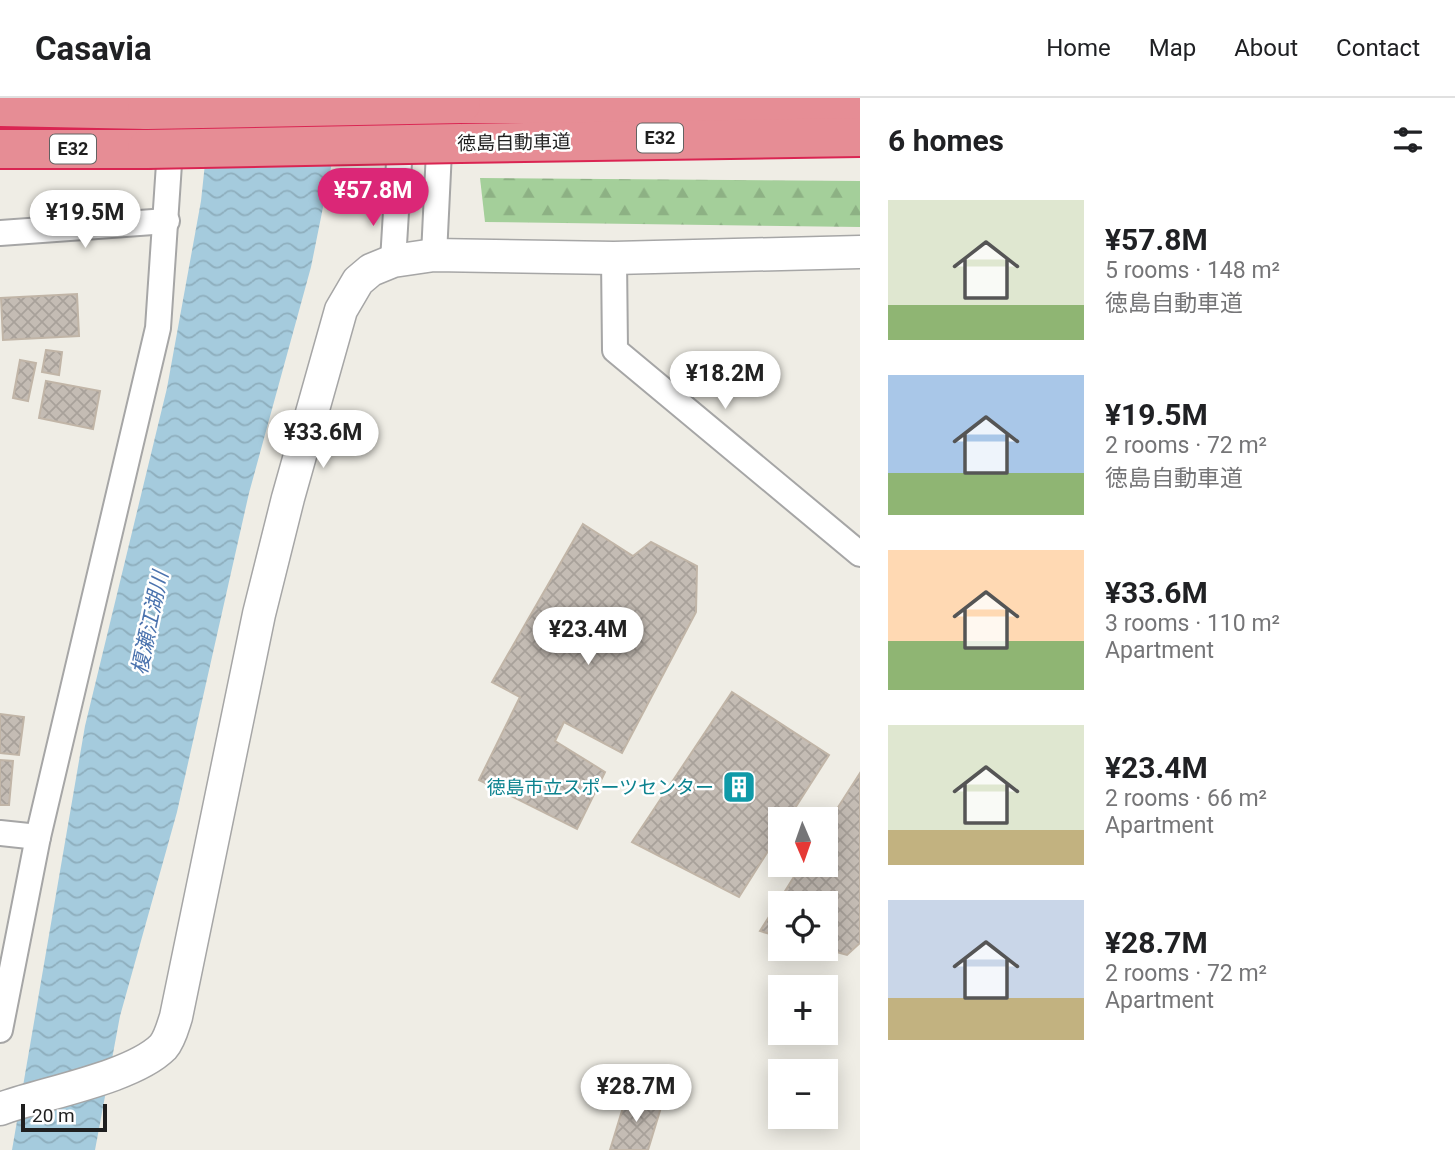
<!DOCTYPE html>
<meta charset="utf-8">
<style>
body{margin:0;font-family:Roboto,"Noto Sans JP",sans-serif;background:#f2f2f2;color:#202124;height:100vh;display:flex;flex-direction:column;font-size:26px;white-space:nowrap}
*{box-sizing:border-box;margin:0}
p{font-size:23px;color:#757577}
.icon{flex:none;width:38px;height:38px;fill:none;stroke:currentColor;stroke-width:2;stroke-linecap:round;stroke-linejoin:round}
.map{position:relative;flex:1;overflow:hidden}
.details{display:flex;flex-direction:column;background:#fff;width:595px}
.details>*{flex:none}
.needle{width:46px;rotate:178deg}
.buttons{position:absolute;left:768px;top:709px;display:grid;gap:14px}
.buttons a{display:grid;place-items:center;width:70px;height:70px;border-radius:0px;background:#fff;box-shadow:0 4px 18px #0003;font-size:35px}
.scale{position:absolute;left:21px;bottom:18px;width:86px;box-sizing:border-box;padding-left:7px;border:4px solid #1f1f1f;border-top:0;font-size:19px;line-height:24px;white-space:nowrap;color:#1f1f1f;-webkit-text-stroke:5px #fff;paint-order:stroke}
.price{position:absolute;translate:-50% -60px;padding:0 16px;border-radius:24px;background:#fff;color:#222;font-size:23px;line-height:46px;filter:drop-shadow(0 2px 4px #0008)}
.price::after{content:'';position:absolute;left:50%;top:42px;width:21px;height:16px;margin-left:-10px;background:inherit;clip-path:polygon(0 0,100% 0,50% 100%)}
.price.active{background:#db2777;color:#fff}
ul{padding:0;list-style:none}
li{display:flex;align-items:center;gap:21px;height:175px;padding:0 28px}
li span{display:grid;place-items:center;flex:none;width:196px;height:140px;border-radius:0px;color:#555}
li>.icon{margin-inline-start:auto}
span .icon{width:84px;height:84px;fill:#fffc;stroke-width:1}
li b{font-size:30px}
h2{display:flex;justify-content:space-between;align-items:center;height:84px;padding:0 28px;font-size:30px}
header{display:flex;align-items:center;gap:42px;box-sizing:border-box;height:98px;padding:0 35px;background:#fff;border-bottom:2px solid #e0e0e0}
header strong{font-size:33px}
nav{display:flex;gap:38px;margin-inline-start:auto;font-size:24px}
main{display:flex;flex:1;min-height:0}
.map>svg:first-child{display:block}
.forest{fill:url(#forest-firs)}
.water{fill:url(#water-waves)}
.building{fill:url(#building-cross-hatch);stroke:#c1b5a7;stroke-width:2}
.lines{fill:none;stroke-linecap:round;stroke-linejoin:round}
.minor-casing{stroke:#a6a6a6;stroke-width:28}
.tertiary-casing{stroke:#a6a6a6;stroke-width:35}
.motorway-casing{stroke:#da2552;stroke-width:42}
.minor{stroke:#fff;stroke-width:24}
.tertiary{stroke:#fff;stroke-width:32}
.motorway{stroke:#e68d95;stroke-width:38}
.motorway-bridge-casing{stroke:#da2552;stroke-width:42;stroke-linecap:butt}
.motorway-bridge{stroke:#e68d95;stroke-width:38}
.labels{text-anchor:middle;stroke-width:5;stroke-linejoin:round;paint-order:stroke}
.shield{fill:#fff;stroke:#626262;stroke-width:2}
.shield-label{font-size:18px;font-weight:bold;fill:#1f1f1f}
.street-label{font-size:19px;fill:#1f1f1f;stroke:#fff}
.culture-label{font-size:19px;fill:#0d838f;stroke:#fff;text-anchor:end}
.water-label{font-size:21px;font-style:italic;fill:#4b73ae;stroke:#fff}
</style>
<header>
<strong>Casavia</strong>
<nav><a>Home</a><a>Map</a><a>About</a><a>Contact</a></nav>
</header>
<main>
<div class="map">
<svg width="860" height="1052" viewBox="0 0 860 1052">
<defs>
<pattern id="forest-firs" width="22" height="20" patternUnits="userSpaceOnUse" patternTransform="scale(1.75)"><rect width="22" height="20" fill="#a4cf9a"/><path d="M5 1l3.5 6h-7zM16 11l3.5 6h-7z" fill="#8db184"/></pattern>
<pattern id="water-waves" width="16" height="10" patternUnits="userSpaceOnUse" patternTransform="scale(1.75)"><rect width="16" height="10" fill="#a5cbdd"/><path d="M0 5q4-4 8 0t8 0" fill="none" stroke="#8eaebd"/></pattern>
<pattern id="building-cross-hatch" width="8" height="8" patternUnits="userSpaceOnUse" patternTransform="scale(1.75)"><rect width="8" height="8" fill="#c4bcb4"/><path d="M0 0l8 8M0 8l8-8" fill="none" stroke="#a8a19a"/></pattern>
</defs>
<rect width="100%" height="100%" fill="#efede5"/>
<path class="forest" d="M 480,80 L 860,83 L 860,129 L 485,124 Z"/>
<path class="water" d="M 212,0 L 345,0 L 311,169 L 249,395 L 177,714 L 120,918 L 95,1052 L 12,1052 L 85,628 L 167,290 L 201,103 Z"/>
<g class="building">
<path d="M 77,196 L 79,238 L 3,242 L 1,200 Z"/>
<path d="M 46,252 L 62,254 L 59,277 L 42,274 Z"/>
<path d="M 20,262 L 36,265 L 28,303 L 13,300 Z"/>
<path d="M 46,283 L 100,293 L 93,331 L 39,320 Z"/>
<path d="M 583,426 L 633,458 L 651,444 L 697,468 L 696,514 L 622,655 L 564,624 L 555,643 L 605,674 L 577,731 L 479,682 L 520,599 L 492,584 Z"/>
<path d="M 732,594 L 829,657 L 788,721 L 780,721 L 780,734 L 739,799 L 632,744 Z"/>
<path d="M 0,616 L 24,619 L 19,657 L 0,655 Z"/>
<path d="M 0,662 L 13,663 L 9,707 L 0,707 Z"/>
<path d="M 860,675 L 860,845 L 847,857 L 822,850 L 826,850 L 826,805 L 780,805 L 780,839 L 760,833 L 802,766 L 826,766 L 826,728 Z"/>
<path d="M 628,993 L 662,1006 L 648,1052 L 610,1052 Z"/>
</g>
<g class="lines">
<defs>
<g id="minor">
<path d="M 0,135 L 167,123"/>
<path d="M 434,157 L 440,32"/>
<path d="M 614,160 L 615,252 L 860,456"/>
<path d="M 393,163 L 401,32"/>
<path d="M 0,735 L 38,739"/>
<path d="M 0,932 L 38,739 L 158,230 L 171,36"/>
</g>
<path id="tertiary" d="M 0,1011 C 43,995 132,980 163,949 C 170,941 173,928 176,919 L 259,516 L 288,400 L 341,212 L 358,183 L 371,172 L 393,163 L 434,157 L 614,160 L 860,154"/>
<g id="motorway">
<path d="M 461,6 L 860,7"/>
<path d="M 0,9 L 147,12"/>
<path d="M 460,45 L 860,39"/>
<path d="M 0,51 L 147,51"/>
</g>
</defs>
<use href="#minor" class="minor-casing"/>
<use href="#tertiary" class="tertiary-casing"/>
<use href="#motorway" class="motorway-casing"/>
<use href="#minor" class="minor"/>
<use href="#tertiary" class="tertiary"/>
<use href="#motorway" class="motorway"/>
<defs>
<g id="motorway-bridge">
<path d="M 147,12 L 461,6"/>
<path d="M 147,51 L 460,45"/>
</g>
</defs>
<use href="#motorway-bridge" class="motorway-bridge-casing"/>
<use href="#motorway-bridge" class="motorway-bridge"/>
</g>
<defs>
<symbol id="building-square" viewBox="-11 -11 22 22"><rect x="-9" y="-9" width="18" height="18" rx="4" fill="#0f9aa8" stroke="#fff"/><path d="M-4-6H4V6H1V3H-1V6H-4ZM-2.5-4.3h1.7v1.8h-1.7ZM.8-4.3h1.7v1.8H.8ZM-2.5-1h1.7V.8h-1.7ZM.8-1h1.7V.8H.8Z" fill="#fff"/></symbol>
</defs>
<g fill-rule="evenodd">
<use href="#building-square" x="720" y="670" width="38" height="38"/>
</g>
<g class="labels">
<g class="shield">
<rect x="637" y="25.5" width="46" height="29" rx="5"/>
<rect x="50" y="36.5" width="46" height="29" rx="5"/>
</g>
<g class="shield-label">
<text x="660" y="46">E32</text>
<text x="73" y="57">E32</text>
</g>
<g class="street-label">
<text transform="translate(514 44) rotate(-1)" y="7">徳島自動車道</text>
</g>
<g class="culture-label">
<text x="714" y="696">徳島市立スポーツセンター</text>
</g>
<g class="water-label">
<text transform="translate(150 525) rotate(-78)" y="7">榎瀬江湖川</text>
</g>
</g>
</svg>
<div class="buttons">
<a><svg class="needle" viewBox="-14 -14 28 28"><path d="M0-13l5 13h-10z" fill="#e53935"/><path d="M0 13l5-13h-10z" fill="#757577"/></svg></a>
<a><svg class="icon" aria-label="locate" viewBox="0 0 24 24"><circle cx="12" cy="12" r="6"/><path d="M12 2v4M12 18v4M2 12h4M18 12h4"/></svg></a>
<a>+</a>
<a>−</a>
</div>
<div class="scale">20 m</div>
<b class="price active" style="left:373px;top:130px">¥57.8M</b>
<b class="price" style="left:85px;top:152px">¥19.5M</b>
<b class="price" style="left:725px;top:313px">¥18.2M</b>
<b class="price" style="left:323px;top:372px">¥33.6M</b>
<b class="price" style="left:588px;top:569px">¥23.4M</b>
<b class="price" style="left:636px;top:1026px">¥28.7M</b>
</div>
<section class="details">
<h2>6 homes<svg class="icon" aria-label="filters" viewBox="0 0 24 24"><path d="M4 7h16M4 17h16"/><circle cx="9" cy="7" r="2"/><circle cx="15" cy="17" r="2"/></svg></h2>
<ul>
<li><span style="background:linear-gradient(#dfe7d0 75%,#8fb573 0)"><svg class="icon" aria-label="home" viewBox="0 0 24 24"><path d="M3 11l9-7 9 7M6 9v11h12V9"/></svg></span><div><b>¥57.8M</b><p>5 rooms · 148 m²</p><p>徳島自動車道</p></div></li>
<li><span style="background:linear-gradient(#a9c7e8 70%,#8fb573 0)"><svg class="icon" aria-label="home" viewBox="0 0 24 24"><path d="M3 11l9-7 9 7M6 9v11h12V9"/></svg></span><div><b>¥19.5M</b><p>2 rooms · 72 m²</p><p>徳島自動車道</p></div></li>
<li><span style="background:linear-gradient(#ffd9b3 65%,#8fb573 0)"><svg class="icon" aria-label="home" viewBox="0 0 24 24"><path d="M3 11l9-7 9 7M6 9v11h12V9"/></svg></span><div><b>¥33.6M</b><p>3 rooms · 110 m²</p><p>Apartment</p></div></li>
<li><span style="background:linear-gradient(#dfe7d0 75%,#c2b280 0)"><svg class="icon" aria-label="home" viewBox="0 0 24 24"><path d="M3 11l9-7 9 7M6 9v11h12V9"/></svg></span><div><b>¥23.4M</b><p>2 rooms · 66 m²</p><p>Apartment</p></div></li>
<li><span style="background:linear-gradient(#c9d6e8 70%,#c2b280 0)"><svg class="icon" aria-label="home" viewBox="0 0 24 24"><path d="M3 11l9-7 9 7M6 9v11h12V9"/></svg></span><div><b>¥28.7M</b><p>2 rooms · 72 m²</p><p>Apartment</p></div></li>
</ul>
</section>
</main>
